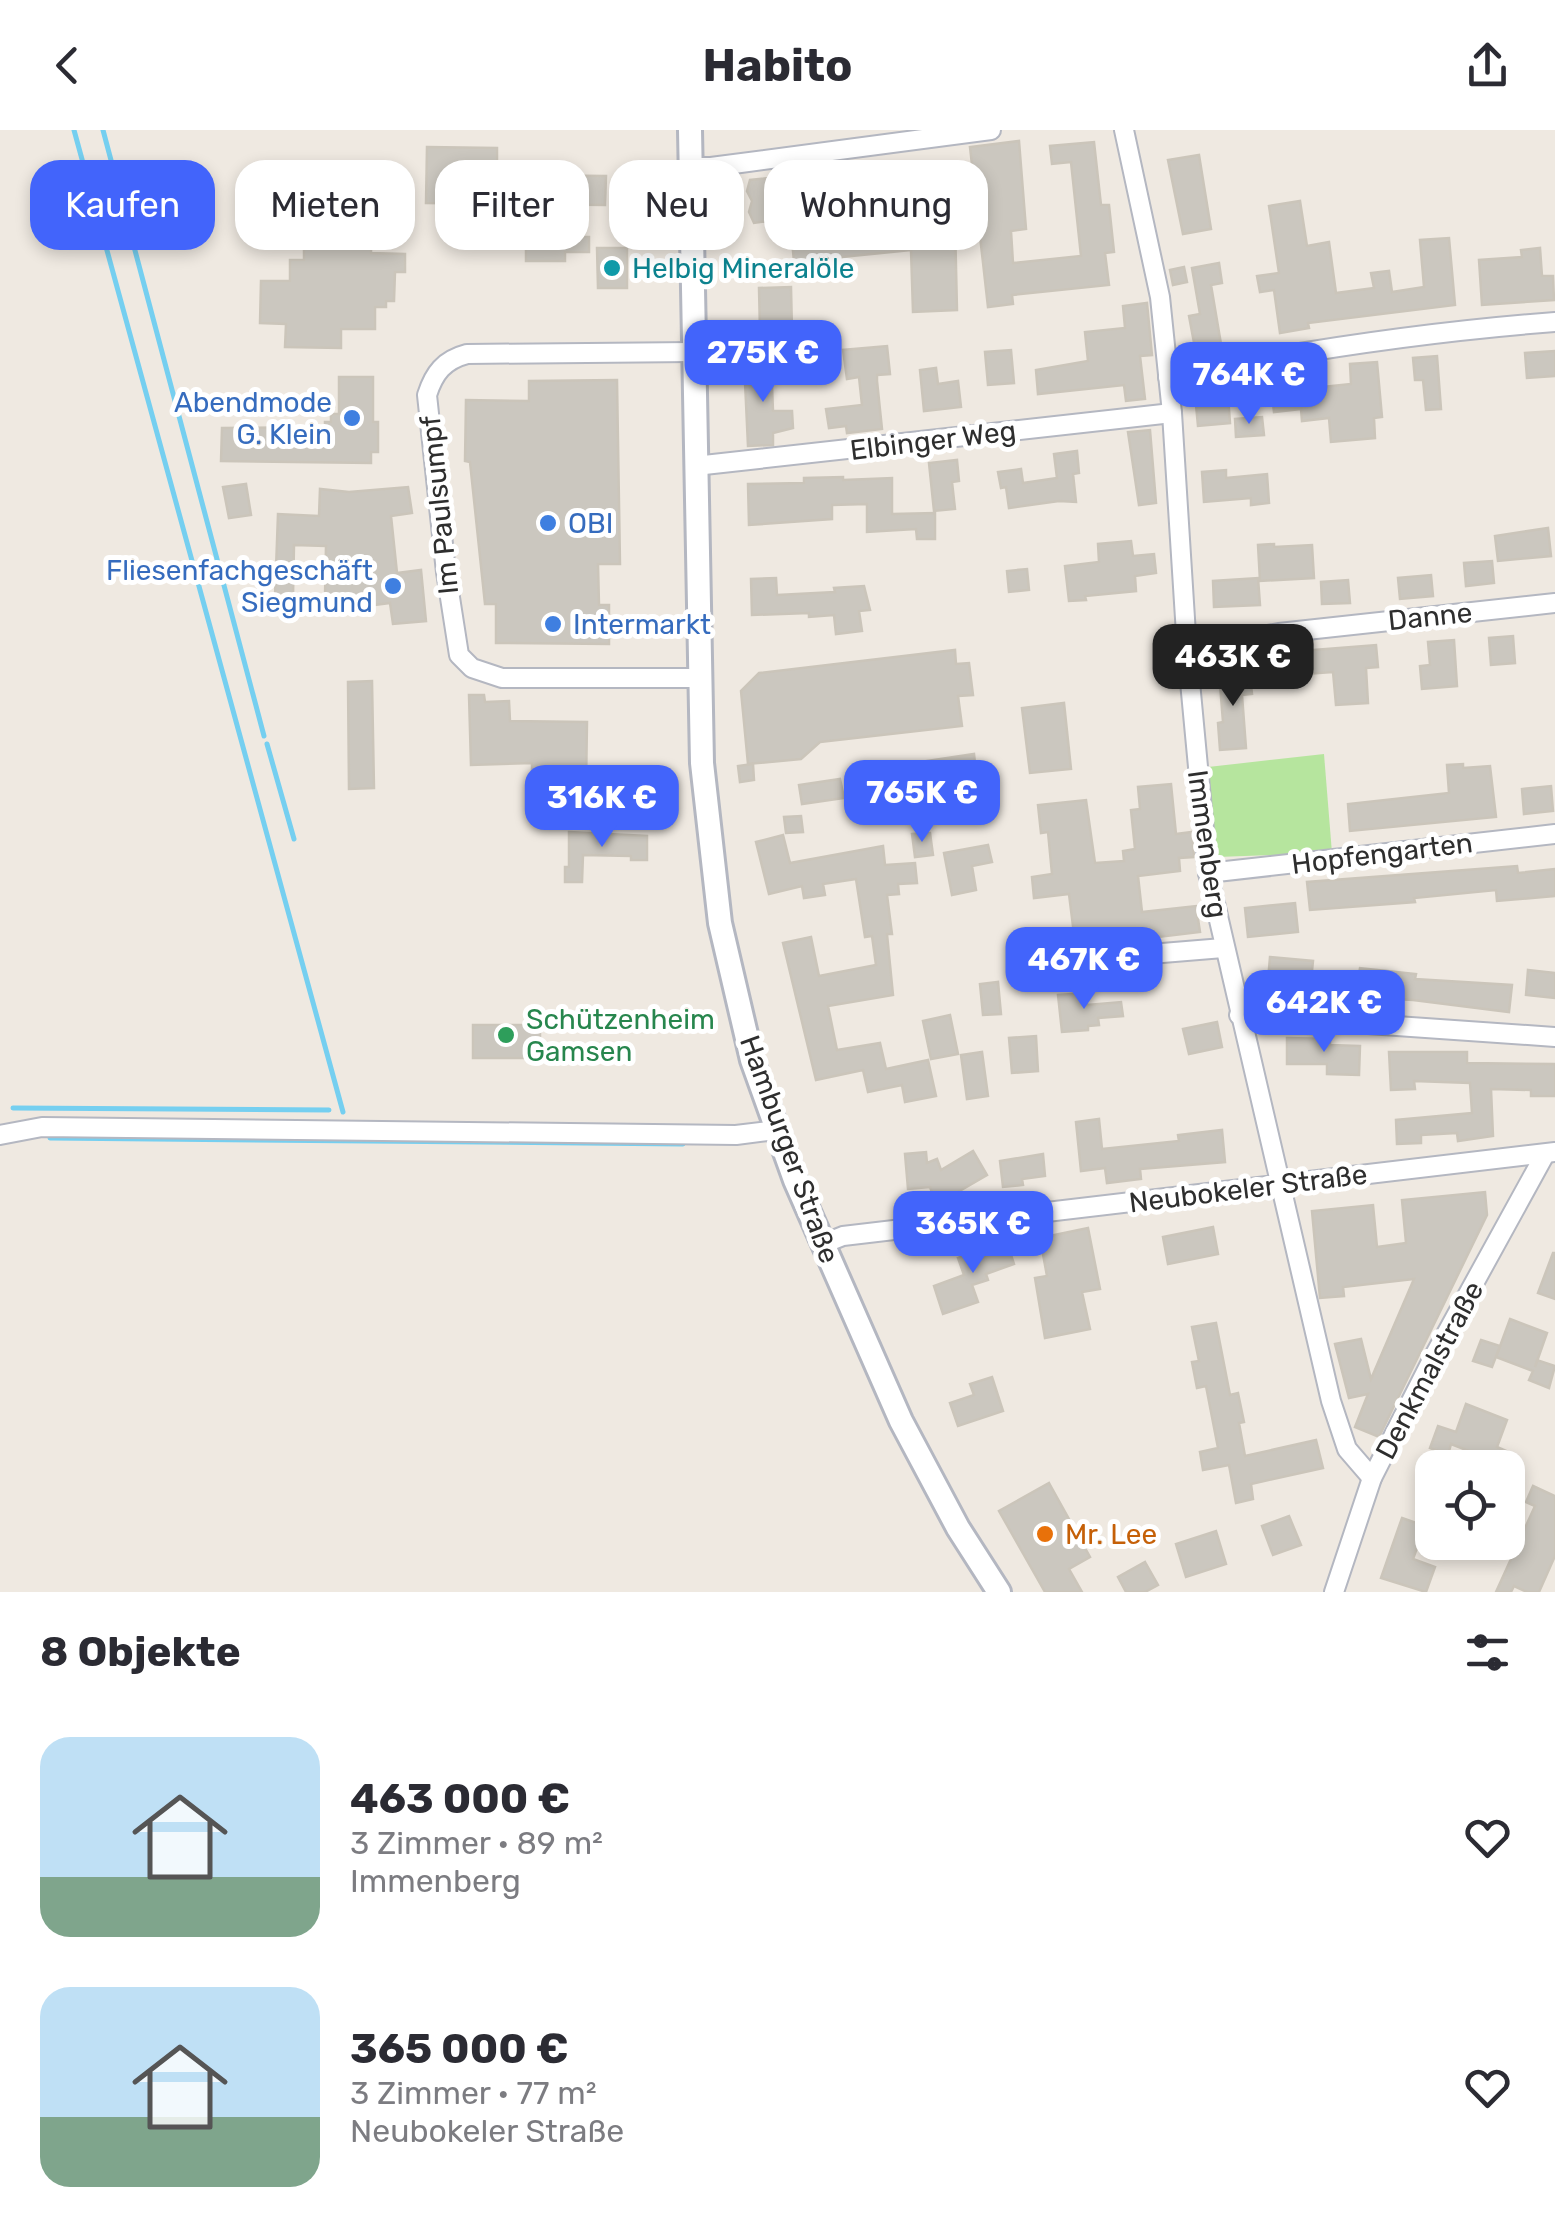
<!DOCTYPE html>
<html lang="de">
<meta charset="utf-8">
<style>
body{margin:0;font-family:Rubik,sans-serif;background:#f2f2f3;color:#2b2b33;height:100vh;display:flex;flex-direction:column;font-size:38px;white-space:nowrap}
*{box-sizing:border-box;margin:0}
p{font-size:32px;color:#7c7c81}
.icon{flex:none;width:55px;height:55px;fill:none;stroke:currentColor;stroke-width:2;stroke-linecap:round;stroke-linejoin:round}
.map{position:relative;height:1462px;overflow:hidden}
.side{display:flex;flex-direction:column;background:#fff;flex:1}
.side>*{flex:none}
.top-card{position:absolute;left:30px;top:30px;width:1000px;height:90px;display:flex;gap:20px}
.tools{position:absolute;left:1415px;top:1320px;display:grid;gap:20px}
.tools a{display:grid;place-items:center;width:110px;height:110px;border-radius:20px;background:#fff;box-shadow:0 5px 15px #0003;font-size:50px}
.price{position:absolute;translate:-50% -85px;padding:0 22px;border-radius:20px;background:#4264fb;color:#fff;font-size:32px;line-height:65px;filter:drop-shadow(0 2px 5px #0008)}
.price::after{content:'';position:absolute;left:50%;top:60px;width:30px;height:22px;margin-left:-15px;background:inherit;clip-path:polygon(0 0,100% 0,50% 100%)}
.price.on{background:#222;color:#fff}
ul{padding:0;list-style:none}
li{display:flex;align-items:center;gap:30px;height:250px;padding:0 40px}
li span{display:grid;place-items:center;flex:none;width:280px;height:200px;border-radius:30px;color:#555}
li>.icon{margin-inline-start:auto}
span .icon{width:120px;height:120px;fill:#fffc;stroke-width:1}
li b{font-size:42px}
h2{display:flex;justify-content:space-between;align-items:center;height:120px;padding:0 40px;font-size:42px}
.pill{padding:0 35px;border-radius:30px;background:#fff;box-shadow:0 5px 15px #0003;font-size:35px;line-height:90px}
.pill.on{background:#4264fb;color:#fff}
header{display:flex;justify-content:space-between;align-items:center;height:130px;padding:0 40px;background:#fff;font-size:45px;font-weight:700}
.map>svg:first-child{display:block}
.green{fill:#b6e59e}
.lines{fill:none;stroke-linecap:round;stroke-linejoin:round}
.stream{stroke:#75cff0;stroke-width:5}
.building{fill:#cbc7bf;stroke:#cbc5ba;stroke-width:2.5}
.minor-casing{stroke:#b4b7c1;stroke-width:22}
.tertiary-casing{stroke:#b4b7c1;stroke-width:28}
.minor{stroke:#fff;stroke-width:18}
.tertiary{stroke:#fff;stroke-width:22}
.culture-dot{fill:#0f9aa8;stroke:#fff;stroke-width:4}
.shop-dot{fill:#3f7fe0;stroke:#fff;stroke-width:4}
.leisure-dot{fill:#2e9e5b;stroke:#fff;stroke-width:4}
.food-dot{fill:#e8710a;stroke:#fff;stroke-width:4}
.labels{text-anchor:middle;stroke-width:10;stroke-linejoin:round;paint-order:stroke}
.culture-label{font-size:28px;fill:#0d838f;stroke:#fff;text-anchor:start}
.shop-label{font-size:28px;fill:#366cbe;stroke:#fff;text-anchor:end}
.street-label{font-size:28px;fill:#2e2e2e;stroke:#fff}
.leisure-label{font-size:28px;fill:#27864d;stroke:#fff;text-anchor:start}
.food-label{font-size:28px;fill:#c56008;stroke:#fff;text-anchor:start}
</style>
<header><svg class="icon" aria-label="back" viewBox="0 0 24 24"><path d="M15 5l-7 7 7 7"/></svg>Habito<svg class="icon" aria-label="share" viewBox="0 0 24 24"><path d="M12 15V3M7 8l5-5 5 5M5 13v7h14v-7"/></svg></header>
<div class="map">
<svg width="1555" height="1462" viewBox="0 0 1555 1462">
<rect width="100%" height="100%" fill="#efe9e1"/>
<path class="green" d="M 1324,624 L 1332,723 L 1217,727 L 1208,637 Z"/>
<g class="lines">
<g class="stream">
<path d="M 74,0 L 343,982"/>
<path d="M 103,0 L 264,606"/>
<path d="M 267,614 L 294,709"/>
<path d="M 13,978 L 329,980"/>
<path d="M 50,1008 L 683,1014"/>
</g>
</g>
<g class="building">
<path d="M 1019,11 L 1026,99 L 1011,101 L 1013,133 L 1081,126 L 1071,32 L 1052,34 L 1050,16 L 1094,12 L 1101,75 L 1109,75 L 1114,122 L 1105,123 L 1109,155 L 1012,165 L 1013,174 L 988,177 L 970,17 Z"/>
<path d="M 427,17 L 497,18 L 497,45 L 606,46 L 605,75 L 426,73 Z"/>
<path d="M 1199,25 L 1211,99 L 1183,104 L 1168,30 Z"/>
<path d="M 894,34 L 896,56 L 841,62 L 845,94 L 900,89 L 901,94 L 955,93 L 957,180 L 913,182 L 911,120 L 794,132 L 790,88 L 754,93 L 749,82 L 752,71 L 747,61 L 750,50 Z"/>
<path d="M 1300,71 L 1307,116 L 1329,112 L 1336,163 L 1374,158 L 1371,143 L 1389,141 L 1392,162 L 1424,157 L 1420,110 L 1449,108 L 1455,175 L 1308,193 L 1309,198 L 1280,203 L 1274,160 L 1260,162 L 1257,146 L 1279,143 L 1269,76 Z"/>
<path d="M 304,89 L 327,90 L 326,102 L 371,103 L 371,123 L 405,124 L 405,142 L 395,142 L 394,171 L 386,171 L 386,177 L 375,177 L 375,199 L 341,199 L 341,218 L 285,217 L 286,194 L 260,193 L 261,151 L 290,151 L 290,130 L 304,130 Z"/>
<path d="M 526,107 L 589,107 L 589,122 L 565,122 L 565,131 L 526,131 Z"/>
<path d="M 597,118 L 627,118 L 627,158 L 598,158 Z"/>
<path d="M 1540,118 L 1542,146 L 1553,146 L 1554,170 L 1482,175 L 1479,130 L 1522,127 L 1521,120 Z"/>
<path d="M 1219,133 L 1222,153 L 1211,155 L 1221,214 L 1195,218 L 1189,186 L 1200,184 L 1192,138 Z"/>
<path d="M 1184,137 L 1187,152 L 1173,155 L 1170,140 Z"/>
<path d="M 791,157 L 792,201 L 760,201 L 759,158 Z"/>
<path d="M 1147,173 L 1152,225 L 1140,226 L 1145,269 L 1126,271 L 1124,255 L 1038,264 L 1036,240 L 1088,231 L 1085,202 L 1125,198 L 1123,176 Z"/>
<path d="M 887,216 L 890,244 L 877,245 L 877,251 L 882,299 L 847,303 L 846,296 L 829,298 L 826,279 L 862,275 L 859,247 L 847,249 L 843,220 Z"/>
<path d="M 1011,220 L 1014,253 L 988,255 L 985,222 Z"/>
<path d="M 1555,221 L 1555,246 L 1527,248 L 1525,223 Z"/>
<path d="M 1437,226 L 1441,279 L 1426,280 L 1423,250 L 1415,250 L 1413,228 Z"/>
<path d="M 744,230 L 771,230 L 773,281 L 792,281 L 793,298 L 773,303 L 773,315 L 748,316 Z"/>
<path d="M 1377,232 L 1382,287 L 1374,288 L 1375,308 L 1331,312 L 1329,288 L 1302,291 L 1301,279 L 1274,282 L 1270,248 L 1301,245 L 1303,259 L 1351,254 L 1350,234 Z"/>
<path d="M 936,238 L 938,254 L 958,251 L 961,277 L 924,281 L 920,240 Z"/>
<path d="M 339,247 L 373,247 L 373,292 L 378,292 L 378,322 L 371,322 L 371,333 L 221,331 L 222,298 L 325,297 L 325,292 L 331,292 L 331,284 L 339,284 Z"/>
<path d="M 617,250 L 620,434 L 598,434 L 599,475 L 609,475 L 609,514 L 496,513 L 496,474 L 485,474 L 470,332 L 465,331 L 466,270 L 529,271 L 529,251 Z"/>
<path d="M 1228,265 L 1230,293 L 1198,296 L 1196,275 L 1203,275 L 1203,267 Z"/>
<path d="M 1262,287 L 1264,305 L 1236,307 L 1235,289 Z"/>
<path d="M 1150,300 L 1156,373 L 1139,375 L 1128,302 Z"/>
<path d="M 1077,321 L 1079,343 L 1073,344 L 1076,372 L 1059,371 L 1009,378 L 1006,357 L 1001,358 L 998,342 L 1021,339 L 1023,353 L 1057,348 L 1054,324 Z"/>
<path d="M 957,330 L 959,351 L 952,352 L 955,379 L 934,381 L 929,333 Z"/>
<path d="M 1226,340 L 1226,348 L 1267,344 L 1269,373 L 1251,375 L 1251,368 L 1204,372 L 1202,342 Z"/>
<path d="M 843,347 L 843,350 L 892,348 L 892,384 L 935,383 L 935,409 L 917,409 L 916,399 L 867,402 L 867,374 L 832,375 L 832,389 L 749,395 L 748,354 L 804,353 L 804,348 Z"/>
<path d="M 246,354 L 251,385 L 229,388 L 223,357 Z"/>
<path d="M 408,357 L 412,383 L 391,386 L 397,443 L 421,440 L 426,491 L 393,494 L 390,473 L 366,476 L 365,469 L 325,466 L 326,416 L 294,415 L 293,467 L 275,466 L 278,384 L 319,386 L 320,359 L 349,362 Z"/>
<path d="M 1548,398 L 1551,426 L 1498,431 L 1495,406 Z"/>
<path d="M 1131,411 L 1133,426 L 1154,424 L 1156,443 L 1135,446 L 1136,461 L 1085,466 L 1086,470 L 1069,471 L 1065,436 L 1099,432 L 1098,414 Z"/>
<path d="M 1274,414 L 1274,417 L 1312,415 L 1314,448 L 1260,451 L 1258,415 Z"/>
<path d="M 1492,431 L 1494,453 L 1466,456 L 1464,433 Z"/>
<path d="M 1027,439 L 1029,460 L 1009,462 L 1007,441 Z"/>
<path d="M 1431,445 L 1433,466 L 1400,469 L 1398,448 Z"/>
<path d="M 776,448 L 777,465 L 835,462 L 834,458 L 864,456 L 870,480 L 859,481 L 862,501 L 836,504 L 834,485 L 809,487 L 809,483 L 752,485 L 751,449 Z"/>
<path d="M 1258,448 L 1260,475 L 1214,477 L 1213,451 Z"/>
<path d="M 1348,450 L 1350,473 L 1322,474 L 1321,452 Z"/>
<path d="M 1513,506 L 1515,533 L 1491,535 L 1489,508 Z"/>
<path d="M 1454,510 L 1457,556 L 1422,559 L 1420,536 L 1430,535 L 1428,512 Z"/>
<path d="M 1376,515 L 1378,537 L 1366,538 L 1368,573 L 1336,575 L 1333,542 L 1278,546 L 1276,523 Z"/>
<path d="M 955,520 L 956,534 L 969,533 L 973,565 L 958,566 L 962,596 L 820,612 L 801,629 L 748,634 L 741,561 L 759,543 Z"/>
<path d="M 1249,540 L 1252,564 L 1242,565 L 1246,618 L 1220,620 L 1218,593 L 1223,592 L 1219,542 Z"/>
<path d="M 372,551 L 374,658 L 349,659 L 348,552 Z"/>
<path d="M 469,565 L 484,565 L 485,572 L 509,571 L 510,591 L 587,592 L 586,657 L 532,657 L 532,633 L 471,635 Z"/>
<path d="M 1064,573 L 1071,639 L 1030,643 L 1022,578 Z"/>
<path d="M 974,624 L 977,651 L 923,658 L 920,632 Z"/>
<path d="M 753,634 L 754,650 L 740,652 L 738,636 Z"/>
<path d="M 1463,634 L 1463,638 L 1490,636 L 1496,687 L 1350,701 L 1348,674 L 1449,663 L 1447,635 Z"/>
<path d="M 840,649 L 844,668 L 802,674 L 799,655 Z"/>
<path d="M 1171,654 L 1176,704 L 1192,702 L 1194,727 L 1179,728 L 1180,741 L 1138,746 L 1142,782 L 1196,776 L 1200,802 L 1116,812 L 1116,818 L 1079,824 L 1080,834 L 1061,836 L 1058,814 L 1075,812 L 1069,764 L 1034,768 L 1032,747 L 1052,744 L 1048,702 L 1041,703 L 1038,675 L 1086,670 L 1095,733 L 1124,731 L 1123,721 L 1135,719 L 1131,680 L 1140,679 L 1138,657 Z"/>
<path d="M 1551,656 L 1553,681 L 1524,684 L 1522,659 Z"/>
<path d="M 801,686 L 803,702 L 786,703 L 784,687 Z"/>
<path d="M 569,702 L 647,706 L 647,730 L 631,730 L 631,726 L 583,725 L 582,752 L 565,752 L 565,737 L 569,737 Z"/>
<path d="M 930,703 L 933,725 L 915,727 L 912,704 Z"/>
<path d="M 783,705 L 790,733 L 883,716 L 885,735 L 915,733 L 917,753 L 898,754 L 899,764 L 887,765 L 892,804 L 887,804 L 893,865 L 828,876 L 837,920 L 880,913 L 886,939 L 928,930 L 936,966 L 905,972 L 902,955 L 868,962 L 863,940 L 816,950 L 783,813 L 811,807 L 819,846 L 876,835 L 872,806 L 865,807 L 856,749 L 823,754 L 825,765 L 804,768 L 802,756 L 769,764 L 756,712 Z"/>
<path d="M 988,715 L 992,732 L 972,736 L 976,760 L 952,765 L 944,723 Z"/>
<path d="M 1517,736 L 1518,743 L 1555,739 L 1555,766 L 1497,771 L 1496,760 L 1414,768 L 1415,772 L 1310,780 L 1307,752 Z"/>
<path d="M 1295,773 L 1298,802 L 1248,807 L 1245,778 Z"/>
<path d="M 1270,827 L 1313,831 L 1312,841 L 1359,845 L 1360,838 L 1416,844 L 1415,849 L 1512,855 L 1509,882 L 1413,870 L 1267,862 Z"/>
<path d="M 1528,840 L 1555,843 L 1555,868 L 1526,865 Z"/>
<path d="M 998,852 L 1001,884 L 983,885 L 980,854 Z"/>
<path d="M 1086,863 L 1087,875 L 1121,872 L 1123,886 L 1098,888 L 1099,895 L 1088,896 L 1088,900 L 1062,902 L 1058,865 Z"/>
<path d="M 950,885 L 958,924 L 931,929 L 923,891 Z"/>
<path d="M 1217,892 L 1222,917 L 1189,924 L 1183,899 Z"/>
<path d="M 473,895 L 540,895 L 540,918 L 530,918 L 530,928 L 473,928 Z"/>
<path d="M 1036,906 L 1038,941 L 1012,943 L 1009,908 Z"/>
<path d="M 1287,908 L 1330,909 L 1330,915 L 1360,916 L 1359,945 L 1327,944 L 1327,934 L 1287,934 Z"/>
<path d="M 982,922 L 988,966 L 967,969 L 961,925 Z"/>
<path d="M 1389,922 L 1467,922 L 1467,933 L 1555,934 L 1555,966 L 1531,966 L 1531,960 L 1491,959 L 1493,1006 L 1458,1011 L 1457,1003 L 1421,1005 L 1421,1013 L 1397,1014 L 1396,990 L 1472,983 L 1470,953 L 1414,951 L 1415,959 L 1391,960 Z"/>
<path d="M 1099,989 L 1102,1019 L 1179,1011 L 1178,1005 L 1222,1000 L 1225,1032 L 1140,1039 L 1141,1049 L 1107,1053 L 1105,1038 L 1081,1041 L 1076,992 Z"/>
<path d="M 973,1021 L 987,1045 L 951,1066 L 953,1073 L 938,1079 L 930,1057 L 908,1059 L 905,1024 L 926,1022 L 927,1033 L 937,1029 L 941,1040 Z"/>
<path d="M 1043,1024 L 1045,1046 L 1022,1049 L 1023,1055 L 1003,1057 L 1000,1031 Z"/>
<path d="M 1485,1062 L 1487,1085 L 1379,1307 L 1355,1297 L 1368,1264 L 1349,1268 L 1335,1214 L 1361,1209 L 1371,1249 L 1414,1149 L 1343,1157 L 1344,1166 L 1320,1168 L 1312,1081 L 1373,1075 L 1377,1117 L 1406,1113 L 1402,1070 Z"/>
<path d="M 1213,1097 L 1218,1124 L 1168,1134 L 1163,1107 Z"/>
<path d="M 1088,1098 L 1100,1159 L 1082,1162 L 1090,1199 L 1045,1208 L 1035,1148 L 1047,1146 L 1040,1108 Z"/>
<path d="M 1006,1110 L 1014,1134 L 986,1144 L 988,1150 L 972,1155 L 978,1172 L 943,1184 L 934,1156 L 964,1145 L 958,1128 Z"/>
<path d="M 1553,1123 L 1555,1123 L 1555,1169 L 1538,1163 Z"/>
<path d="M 1510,1189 L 1547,1203 L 1535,1237 L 1537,1230 L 1555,1236 L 1549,1258 L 1529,1250 L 1533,1241 L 1496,1227 Z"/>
<path d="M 1216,1193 L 1230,1265 L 1238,1263 L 1244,1292 L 1239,1293 L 1245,1326 L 1316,1310 L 1323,1338 L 1251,1354 L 1253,1369 L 1236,1373 L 1229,1335 L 1203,1340 L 1200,1322 L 1218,1318 L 1206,1256 L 1197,1258 L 1192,1232 L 1199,1231 L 1192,1197 Z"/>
<path d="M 1481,1210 L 1500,1216 L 1492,1237 L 1473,1231 Z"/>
<path d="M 992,1247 L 1003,1281 L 958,1296 L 950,1273 L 974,1265 L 970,1254 Z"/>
<path d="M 1466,1274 L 1507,1290 L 1497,1317 L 1513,1324 L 1508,1338 L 1489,1338 L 1492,1330 L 1451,1314 L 1448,1325 L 1430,1318 L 1438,1296 L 1456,1302 Z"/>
<path d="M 1049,1353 L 1090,1427 L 1069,1439 L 1082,1462 L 1045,1462 L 999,1381 Z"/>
<path d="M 1533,1356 L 1555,1366 L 1555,1426 L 1539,1462 L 1527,1462 L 1514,1456 L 1511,1462 L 1496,1462 L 1535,1376 L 1526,1372 Z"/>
<path d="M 1289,1386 L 1301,1415 L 1273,1425 L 1262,1396 Z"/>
<path d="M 1402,1388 L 1425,1396 L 1413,1429 L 1435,1437 L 1426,1462 L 1381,1448 Z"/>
<path d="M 1216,1401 L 1226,1434 L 1186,1447 L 1176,1414 Z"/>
<path d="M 1145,1432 L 1158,1455 L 1145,1462 L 1126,1462 L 1118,1447 Z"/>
</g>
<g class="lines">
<defs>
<g id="minor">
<path d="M 1124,0 L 1160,167 L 1172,283 L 1187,520 L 1208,743 L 1331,1271 L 1347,1319 L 1372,1348"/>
<path d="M 691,37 L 711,37 L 991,0"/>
<path d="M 693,222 L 467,224 C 444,230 434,243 427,265 L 446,442 L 459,525 L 472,538 L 502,548 L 699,548"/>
<path d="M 1168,247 C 1298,221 1423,202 1555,192"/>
<path d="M 695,336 L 1172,283"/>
<path d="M 1187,520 L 1279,503 L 1555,473"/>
<path d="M 1208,743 L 1555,704"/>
<path d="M 1121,838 L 1138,825 L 1223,818"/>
<path d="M 1239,885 L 1555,907"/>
<path d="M 0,1005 L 42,997 L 736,1005 L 776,1000"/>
<path d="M 823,1114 L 843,1106 L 1555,1022"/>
<path d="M 1334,1462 L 1372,1348 L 1434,1226 L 1544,1026"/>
</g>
<path id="tertiary" d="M 690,0 L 702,633 L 720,793 L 752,930 L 795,1050 L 901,1291 L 958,1398 L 999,1462"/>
</defs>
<use href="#minor" class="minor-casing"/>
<use href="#tertiary" class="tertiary-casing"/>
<use href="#minor" class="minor"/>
<use href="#tertiary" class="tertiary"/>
</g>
<circle class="culture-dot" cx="612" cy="138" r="10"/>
<g class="shop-dot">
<circle cx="352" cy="288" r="10"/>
<circle cx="548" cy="393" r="10"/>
<circle cx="393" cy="456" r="10"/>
<circle cx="553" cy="494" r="10"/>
</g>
<circle class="leisure-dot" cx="506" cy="905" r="10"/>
<circle class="food-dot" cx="1045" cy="1404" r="10"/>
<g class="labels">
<g class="culture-label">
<text x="632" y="148">Helbig Mineralöle</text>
</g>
<g class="shop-label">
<text x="332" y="282">Abendmode<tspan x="332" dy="32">G. Klein</tspan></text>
<text x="568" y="403" text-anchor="start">OBI</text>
<text x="373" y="450">Fliesenfachgeschäft<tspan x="373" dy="32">Siegmund</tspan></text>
<text x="573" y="504" text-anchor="start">Intermarkt</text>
</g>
<g class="street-label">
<text transform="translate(933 310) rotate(-7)" y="10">Elbinger Weg</text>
<text transform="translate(439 375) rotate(-96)" y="10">Im Paulsumpf</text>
<text transform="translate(1430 486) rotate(-6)" y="10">Danne</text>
<text transform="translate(1208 714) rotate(82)" y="10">Immenberg</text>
<text transform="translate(1382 723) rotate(-7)" y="10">Hopfengarten</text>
<text transform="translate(790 1019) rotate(70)" y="10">Hamburger Straße</text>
<text transform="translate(1248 1058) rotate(-7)" y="10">Neubokeler Straße</text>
<text transform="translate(1429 1240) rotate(-62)" y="10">Denkmalstraße</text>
</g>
<g class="leisure-label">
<text x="526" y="899">Schützenheim<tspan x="526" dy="32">Gamsen</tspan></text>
</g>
<g class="food-label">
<text x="1065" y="1414">Mr. Lee</text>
</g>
</g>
</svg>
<div class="tools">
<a><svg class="icon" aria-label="locate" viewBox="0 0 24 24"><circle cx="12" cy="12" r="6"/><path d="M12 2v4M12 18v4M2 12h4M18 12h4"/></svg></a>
</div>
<b class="price" style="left:763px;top:275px">275K €</b>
<b class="price" style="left:1249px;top:297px">764K €</b>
<b class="price on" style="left:1233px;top:579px">463K €</b>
<b class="price" style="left:922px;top:715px">765K €</b>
<b class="price" style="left:602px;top:720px">316K €</b>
<b class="price" style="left:1084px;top:882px">467K €</b>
<b class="price" style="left:1324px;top:925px">642K €</b>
<b class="price" style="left:973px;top:1146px">365K €</b>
<div class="top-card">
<a class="pill on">Kaufen</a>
<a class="pill">Mieten</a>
<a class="pill">Filter</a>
<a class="pill">Neu</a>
<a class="pill">Wohnung</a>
</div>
</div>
<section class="side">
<h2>8 Objekte<svg class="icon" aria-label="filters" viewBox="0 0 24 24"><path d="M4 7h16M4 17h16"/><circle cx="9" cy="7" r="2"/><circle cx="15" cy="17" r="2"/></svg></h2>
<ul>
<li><span style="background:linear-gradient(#bfe0f5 70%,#7fa58c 0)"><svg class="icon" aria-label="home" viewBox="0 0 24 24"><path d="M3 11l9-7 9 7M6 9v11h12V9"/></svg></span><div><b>463 000 €</b><p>3 Zimmer · 89 m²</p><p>Immenberg</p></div><svg class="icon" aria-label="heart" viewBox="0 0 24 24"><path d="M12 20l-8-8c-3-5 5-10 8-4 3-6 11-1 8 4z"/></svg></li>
<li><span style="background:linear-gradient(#bfe0f5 65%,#7fa58c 0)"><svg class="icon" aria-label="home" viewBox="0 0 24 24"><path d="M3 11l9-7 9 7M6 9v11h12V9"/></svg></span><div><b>365 000 €</b><p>3 Zimmer · 77 m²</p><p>Neubokeler Straße</p></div><svg class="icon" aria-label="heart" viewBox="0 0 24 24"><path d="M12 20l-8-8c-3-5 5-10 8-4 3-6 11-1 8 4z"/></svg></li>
</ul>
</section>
